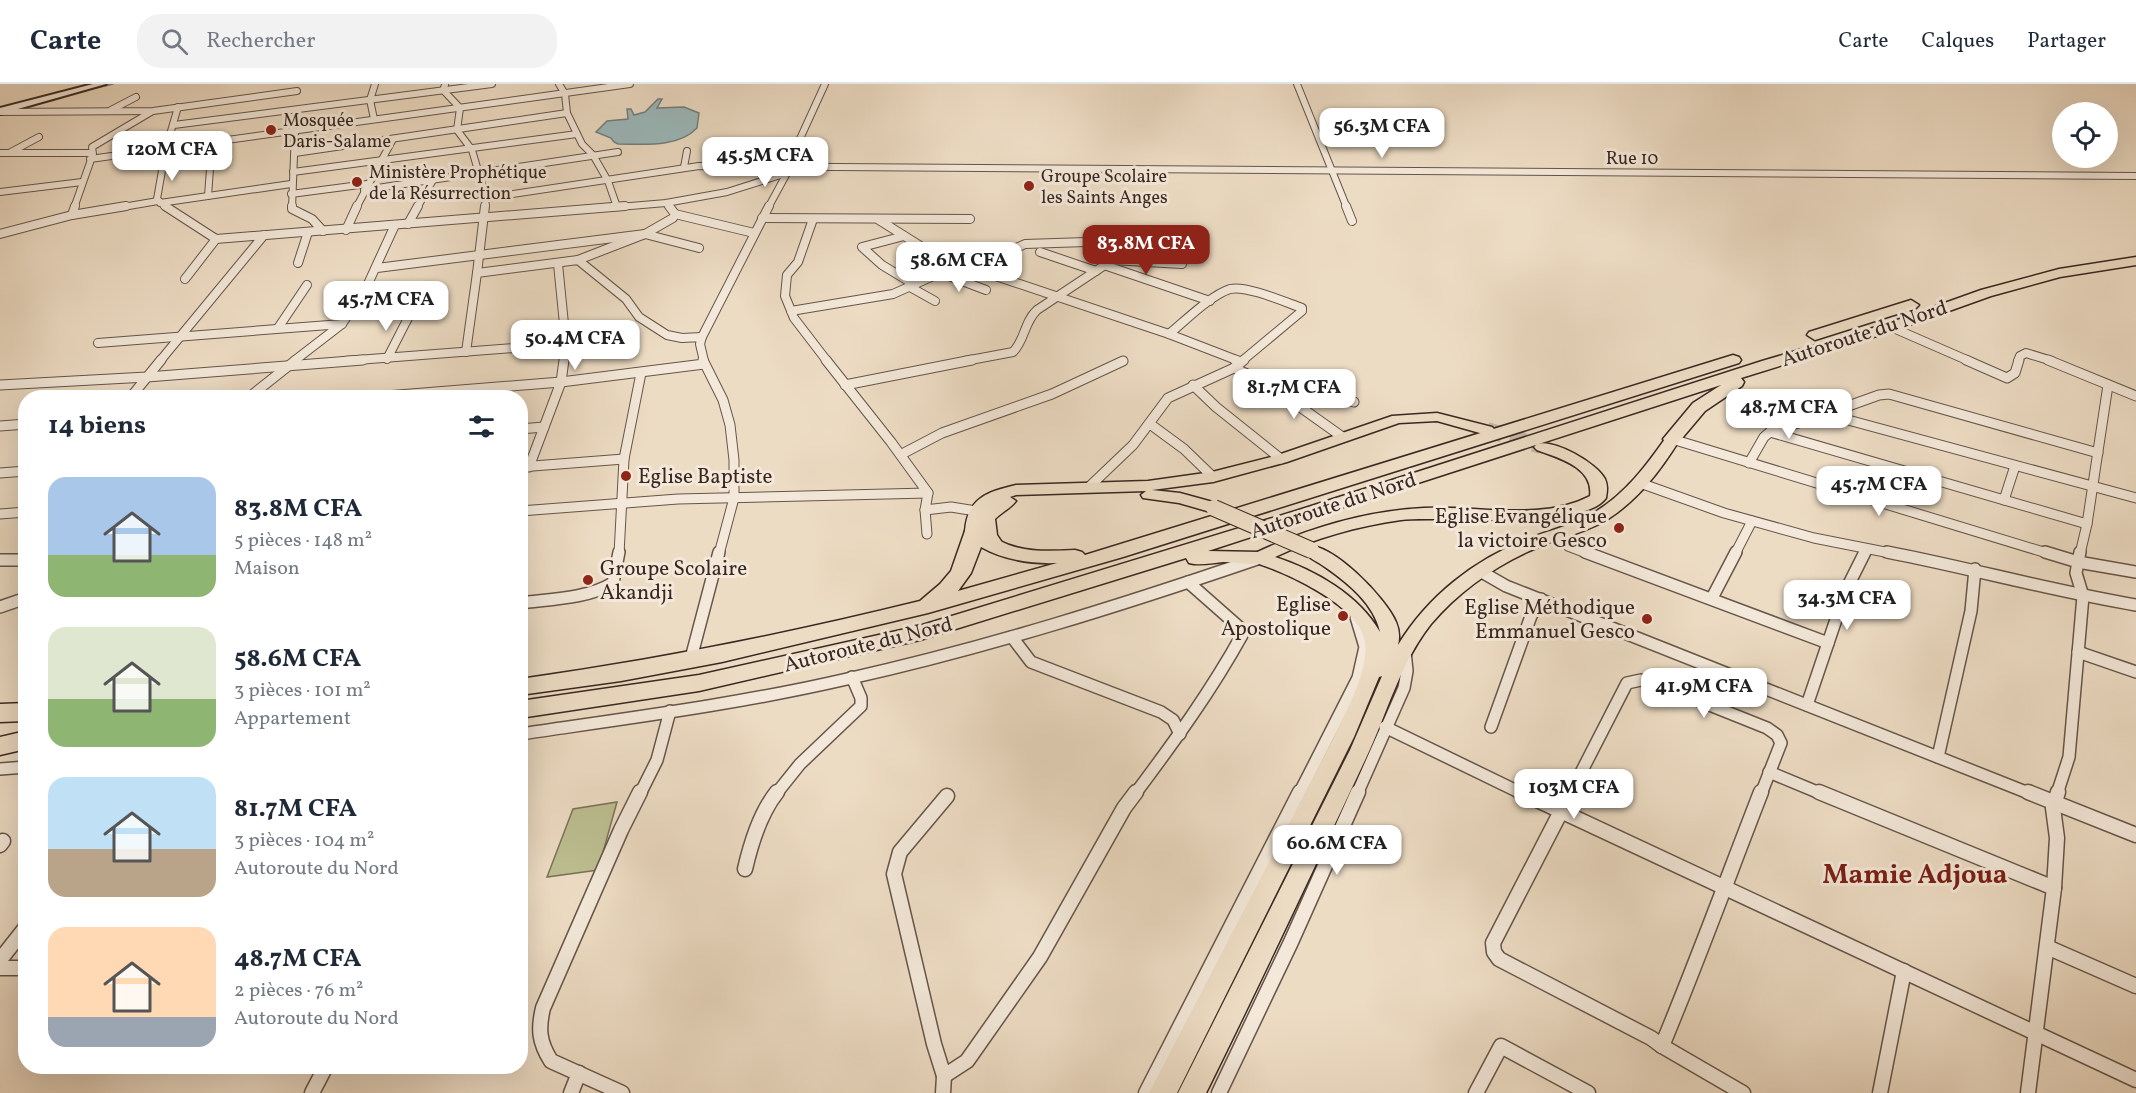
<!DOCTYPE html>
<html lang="fr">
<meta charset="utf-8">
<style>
body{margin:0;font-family:Vollkorn,serif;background:#f2f2f3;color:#1f2937;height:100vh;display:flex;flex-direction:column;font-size:22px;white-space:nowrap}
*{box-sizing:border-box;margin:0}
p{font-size:20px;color:#747a83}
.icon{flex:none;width:33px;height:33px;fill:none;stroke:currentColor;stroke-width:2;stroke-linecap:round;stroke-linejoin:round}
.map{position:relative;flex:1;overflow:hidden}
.panel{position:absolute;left:18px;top:306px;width:510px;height:684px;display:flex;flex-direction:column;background:#fff;border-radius:24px;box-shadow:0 6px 24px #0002}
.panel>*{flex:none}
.buttons{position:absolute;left:2052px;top:18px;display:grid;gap:12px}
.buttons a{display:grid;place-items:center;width:66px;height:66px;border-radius:50%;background:#fff;box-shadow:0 6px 24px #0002;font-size:30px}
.price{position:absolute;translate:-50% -51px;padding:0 14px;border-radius:12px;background:#fff;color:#222;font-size:20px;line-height:39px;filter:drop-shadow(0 2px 3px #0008)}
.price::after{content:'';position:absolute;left:50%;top:36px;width:18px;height:14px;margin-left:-9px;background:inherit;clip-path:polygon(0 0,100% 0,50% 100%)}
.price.on{background:#8f2418;color:#fff}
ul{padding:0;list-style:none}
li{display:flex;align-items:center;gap:18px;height:150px;padding:0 30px}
li span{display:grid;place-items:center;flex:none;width:168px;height:120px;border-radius:18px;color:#555}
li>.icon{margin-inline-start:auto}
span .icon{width:72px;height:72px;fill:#fffc;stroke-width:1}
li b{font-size:26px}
h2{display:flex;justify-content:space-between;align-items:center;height:72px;padding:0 30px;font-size:26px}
header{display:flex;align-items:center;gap:36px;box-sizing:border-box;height:84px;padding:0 30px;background:#fff;border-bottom:2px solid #e0e1e3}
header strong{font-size:28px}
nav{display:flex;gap:33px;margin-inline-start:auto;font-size:21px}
.search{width:420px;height:54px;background:#f2f2f3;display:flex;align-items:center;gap:15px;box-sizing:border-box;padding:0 21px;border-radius:24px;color:#747a83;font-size:22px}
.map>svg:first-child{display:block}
.green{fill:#bcbf91;stroke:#7a745a;stroke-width:1.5}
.water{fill:#9cb9bc;stroke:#747f7e;stroke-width:1.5}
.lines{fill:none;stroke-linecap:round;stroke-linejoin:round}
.stream{stroke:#747f7e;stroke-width:1.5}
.primary-tunnel{stroke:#c9b8a4;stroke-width:16;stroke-dasharray:16 8;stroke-linecap:butt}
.street-far4-casing{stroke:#66554a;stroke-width:8}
.street-far3-casing{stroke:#66554a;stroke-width:10}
.street-far2-casing{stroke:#66554a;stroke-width:11}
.street-far1-casing{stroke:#66554a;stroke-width:14}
.street-casing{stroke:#66554a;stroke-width:17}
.secondary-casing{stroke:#392822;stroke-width:4}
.primary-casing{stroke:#392822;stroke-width:3}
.highway-casing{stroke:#392822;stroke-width:3}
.street-far4{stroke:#f3e8d9;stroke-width:6}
.street-far3{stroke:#f3e8d9;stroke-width:8}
.street-far2{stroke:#f3e8d9;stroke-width:9}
.street-far1{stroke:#f3e8d9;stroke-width:11}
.street{stroke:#f3e8d9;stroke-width:14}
.secondary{fill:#f3e8d9;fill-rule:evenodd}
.primary{fill:#eddcc4;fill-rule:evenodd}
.highway{fill:#eddcc4;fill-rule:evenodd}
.primary-bridge-casing{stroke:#392822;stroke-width:18;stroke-linecap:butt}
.primary-bridge{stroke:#eddcc4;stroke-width:16}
.poi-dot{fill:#8f2418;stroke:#f3e8d9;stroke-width:2}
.labels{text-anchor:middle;stroke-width:6;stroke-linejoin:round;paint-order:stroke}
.far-poi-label{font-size:18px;fill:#392822;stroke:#f3e8d9;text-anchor:start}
.far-street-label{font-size:18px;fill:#392822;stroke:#f3e8d9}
.street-label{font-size:21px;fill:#392822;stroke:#f3e8d9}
.poi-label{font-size:21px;fill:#392822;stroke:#f3e8d9;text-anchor:end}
.near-neighbourhood-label{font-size:27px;font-weight:bold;fill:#7a1f14;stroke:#f3e8d9}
</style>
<header>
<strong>Carte</strong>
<div class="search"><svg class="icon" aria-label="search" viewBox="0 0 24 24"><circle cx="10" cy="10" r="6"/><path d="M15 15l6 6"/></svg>Rechercher</div>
<nav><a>Carte</a><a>Calques</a><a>Partager</a></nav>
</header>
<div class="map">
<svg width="2136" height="1009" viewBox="0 0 2136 1009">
<rect width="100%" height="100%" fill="#eddcc4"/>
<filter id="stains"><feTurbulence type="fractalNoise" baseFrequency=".00333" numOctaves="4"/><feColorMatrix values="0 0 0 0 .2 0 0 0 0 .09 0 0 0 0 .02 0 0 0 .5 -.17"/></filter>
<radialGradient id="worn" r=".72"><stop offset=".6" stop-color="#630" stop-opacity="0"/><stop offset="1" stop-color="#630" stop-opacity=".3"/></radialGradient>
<path class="green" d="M 617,718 L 598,786 L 547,793 L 573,725 Z"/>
<path class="water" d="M 658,15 L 662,15 L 657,24 L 684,23 L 699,29 L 697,44 C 678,64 643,60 618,60 L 614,58 L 611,54 L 596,48 L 607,37 L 628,35 L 627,25 L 631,25 L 634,31 L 645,28 Z"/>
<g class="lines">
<g class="stream">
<path d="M 86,6 L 113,0"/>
<path d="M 39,14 L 79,4"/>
</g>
<path class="primary-tunnel" d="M 1487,346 L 1541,362"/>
<defs>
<g id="street-far4">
<path d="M 559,0 L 565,10 L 567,29 L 582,60 L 593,71 L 608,97 L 617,123"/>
<path d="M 1297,0 L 1347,124"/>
<path d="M 445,1 L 443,6 L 460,24 L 457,46 L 472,66 L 486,114 L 485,124"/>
<path d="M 111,26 L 136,13"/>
<path d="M 0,28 L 153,27 L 297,7"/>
<path d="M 374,35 L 370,16 L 375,0"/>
<path d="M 174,41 L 492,0"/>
<path d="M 11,68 L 39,53"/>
<path d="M 0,69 L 92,69"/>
<path d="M 295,69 L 567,29"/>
<path d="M 90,75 L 630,0"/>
<path d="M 684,83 L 687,67"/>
<path d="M 293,88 L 577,50"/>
<path d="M 364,106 L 618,68"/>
<path d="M 0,108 L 82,98"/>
<path d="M 291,110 L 367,100"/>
<path d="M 208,112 L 212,58"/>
<path d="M 486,114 L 699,82 L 2136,92"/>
<path d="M 160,119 L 291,100"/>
<path d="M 666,119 L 670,124"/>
<path d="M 74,124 L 93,70 L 92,63 L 151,28"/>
<path d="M 117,124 L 158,117"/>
<path d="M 167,124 L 157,115 L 166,64 L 178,23"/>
<path d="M 292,124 L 295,46"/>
<path d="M 356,124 L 393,55"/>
<path d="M 417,124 L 433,96"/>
<path d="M 607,124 L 666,119 L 727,108 L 787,89"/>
<path d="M 768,124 L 787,89 L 788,81 L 825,0"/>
</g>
<g id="street-far3">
<path d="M 165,122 L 216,155 L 625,122"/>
<path d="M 292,122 L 292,125 L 312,135 L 323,147"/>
<path d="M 1346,122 L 1352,137"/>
<path d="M 675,130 L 754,149"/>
<path d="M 72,131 L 75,122"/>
<path d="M 762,134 L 970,135"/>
<path d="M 813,135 L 798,178 L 787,191 L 785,212 L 794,234 L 827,277"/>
<path d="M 879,136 L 922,163 L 960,180 L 1169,250 L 1239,277"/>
<path d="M 408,140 L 418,122"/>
<path d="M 346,146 L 357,122"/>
<path d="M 0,150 L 72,131 L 126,122"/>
<path d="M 904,152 L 862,163 L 882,181 L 915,201"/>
<path d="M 1040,168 L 1096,187"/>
<path d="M 578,176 L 645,150 L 699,164"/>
<path d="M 1112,176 L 1182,180"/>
<path d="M 298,179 L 308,148"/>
<path d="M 558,180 L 566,260 L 564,277"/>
<path d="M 1104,181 L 1210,217"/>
<path d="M 377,184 L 645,150 L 673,134 L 675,130 L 669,122"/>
<path d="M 974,184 L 1025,160 L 1179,155"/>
<path d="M 477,189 L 485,122"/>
<path d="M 941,189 L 986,206"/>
<path d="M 185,195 L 216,155"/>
<path d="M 910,203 L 935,217"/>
<path d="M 357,217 L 441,207"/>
<path d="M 791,227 L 893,210 L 960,180"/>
<path d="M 1891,243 L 1969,277"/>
<path d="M 278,244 L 307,201"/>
<path d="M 1169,250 C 1185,237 1211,211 1230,205 C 1246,201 1285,218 1302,224 L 1302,227 L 1242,277"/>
<path d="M 702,253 L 769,122"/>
<path d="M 98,259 L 342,240"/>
<path d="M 466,268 L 477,189 L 578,176 L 626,215 L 639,233 L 667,251 L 682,254 L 702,253 L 700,260 L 704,277"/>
<path d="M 387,275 L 408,234"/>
<path d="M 160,277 L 264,151"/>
<path d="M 294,277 L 342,240 L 367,202 L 395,141"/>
<path d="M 344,277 L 566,260"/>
<path d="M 965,277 L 1013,268 C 1025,256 1024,238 1037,226 L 1141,157"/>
<path d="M 2018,277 L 2020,272 L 2026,269 L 2052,277"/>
</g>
<g id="street-far2">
<path d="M 703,276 L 723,316 L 730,341 L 734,376 L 734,414 L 719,470"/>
<path d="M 826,276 L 891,358 L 928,409 L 925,426 L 951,423 L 976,427"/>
<path d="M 1235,276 L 1240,278"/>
<path d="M 1966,276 L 2007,294 L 2015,289 L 2019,276"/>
<path d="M 2048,276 L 2136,312"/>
<path d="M 1234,284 L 1265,298 L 1354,318"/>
<path d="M 1268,300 L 1341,352"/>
<path d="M 0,301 L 147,293 L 363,276"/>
<path d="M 845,301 L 972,276"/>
<path d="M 1193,301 L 1216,323 L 1281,375"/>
<path d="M 130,314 L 161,276"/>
<path d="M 248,314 L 296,276"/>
<path d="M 361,314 L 561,298 L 704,280"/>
<path d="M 1150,340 L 1184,365 L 1213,393"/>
<path d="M 0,342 L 26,340"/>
<path d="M 520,345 L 544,343"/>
<path d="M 1770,348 L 2087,440 L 2108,301"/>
<path d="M 1672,355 L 2050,470"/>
<path d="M 2098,369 L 1889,310 L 1879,311 L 1826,330 L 2136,414"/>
<path d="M 902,370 L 942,349 L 1052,310 L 1123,277"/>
<path d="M 1749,379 L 1764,353 L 1770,348 L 1826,330"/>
<path d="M 520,383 L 624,375"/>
<path d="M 529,383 L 561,298 L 564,276"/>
<path d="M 0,389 L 26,387"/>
<path d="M 1640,399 L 1724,429 L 1814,454 L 1895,470"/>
<path d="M 1089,403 L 1133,361 L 1168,314 L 1234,284 L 1244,276"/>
<path d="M 2004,416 L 2015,382"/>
<path d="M 925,426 L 927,450"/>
<path d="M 520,427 L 678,415 L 928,409"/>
<path d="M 0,430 L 26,428"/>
<path d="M 1568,462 L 1589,470"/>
<path d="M 619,470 L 624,375 L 641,289"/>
<path d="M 1735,470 L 1752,437"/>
<path d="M 1864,470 L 1866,465"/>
<path d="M 2080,470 L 2087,440"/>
</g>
<g id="street-far1">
<path d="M 1585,468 L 1828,559"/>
<path d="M 1887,468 C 1970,484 2052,507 2136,521"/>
<path d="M 2045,468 L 2078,478 L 2076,489 L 2083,512 L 2069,673 L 2057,710"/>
<path d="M 2080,468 L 2078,478 L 2136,488"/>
<path d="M 0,476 L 26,476"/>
<path d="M 1480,487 L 1506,502 L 2031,710"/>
<path d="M 1712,514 L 1736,468"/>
<path d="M 520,519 C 550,515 587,515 613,499 L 619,468"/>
<path d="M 0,523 L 26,514"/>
<path d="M 1012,553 L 1031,578 L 1161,628 L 1173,636 L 1180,650"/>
<path d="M 2078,568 L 2136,588"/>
<path d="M 690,578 L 719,468"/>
<path d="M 1807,621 L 1846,506 L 1865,468"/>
<path d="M 1385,643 L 1523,710"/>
<path d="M 1491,643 L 1531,532 L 1541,515"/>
<path d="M 520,650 C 629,634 739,620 847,595 C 986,564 1122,521 1257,475"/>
<path d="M 1938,673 L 1971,527 L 1975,485"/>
<path d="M 0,685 L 26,683"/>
<path d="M 1769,688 L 1822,710"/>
<path d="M 640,710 L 657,676 L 670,627"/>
<path d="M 776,710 L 800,680 L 861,622 L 861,614 L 852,593"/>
<path d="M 1135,710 C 1174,658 1211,607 1242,551 L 1239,543 L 1188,498"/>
<path d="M 1299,710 L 1358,594 L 1365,563 L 1356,533"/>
<path d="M 1357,710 L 1404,604 L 1407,587 L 1405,567"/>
<path d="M 1570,710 L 1627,599 L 1641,596 L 1657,600 L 1767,644 L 1777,651 L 1781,659 L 1761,710"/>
</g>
<g id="street">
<path d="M 1520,708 L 2136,996"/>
<path d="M 1571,708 L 1493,859 L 1494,868 L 1499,875 L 1651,954 L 1662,962"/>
<path d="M 1819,708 L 2054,804"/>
<path d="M 2028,708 L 2136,751"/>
<path d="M 0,761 L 3,757"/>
<path d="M 745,785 C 751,759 760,729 777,708"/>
<path d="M 2047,863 L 2136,902"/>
<path d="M 0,876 L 26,843"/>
<path d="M 0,884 L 26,884"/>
<path d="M 1662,962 L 1743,1009"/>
<path d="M 1662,962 C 1697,878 1728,793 1761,708"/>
<path d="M 944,992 L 967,977 L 1040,873 L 1124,724 L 1136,708"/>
<path d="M 312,1009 L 326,982"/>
<path d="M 571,1009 L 579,989"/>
<path d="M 622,1009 L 551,977 C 539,958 538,945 543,924 L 621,746 L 640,708"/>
<path d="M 943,1009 L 944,992 L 934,960 L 894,790 L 900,768 L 947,712"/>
<path d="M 1146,1009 L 1300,708"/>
<path d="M 1219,1009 L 1291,858 L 1358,708"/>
<path d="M 1476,1009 L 1501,962 L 1588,1009"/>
<path d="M 1880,1009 L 1904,887"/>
<path d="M 2028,1009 L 2054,804 L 2057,754 L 2053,724 L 2058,708"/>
</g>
<path id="secondary" d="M 93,0 L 106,0 L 0,30 L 0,24 Z"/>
<g id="primary">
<path d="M 1437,329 L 1492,343 L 1495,346 L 1487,351 L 1437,337 L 1399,339 L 1287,378 L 1213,398 L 1152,406 L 1180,409 L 1220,420 L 1222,424 L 1220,428 L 1214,429 L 1179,419 L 1143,414 L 1141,411 L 1146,407 L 1016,411 L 1010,413 L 1016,417 C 1011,424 1002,428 995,435 L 997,451 L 1005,463 L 1002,467 L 990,467 L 979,451 L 973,453 L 967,452 L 965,448 C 967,414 987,408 1016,401 L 1148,397 L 1212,388 L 1275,372 L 1392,332 Z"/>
<path d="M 1672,350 L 1680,355 C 1661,386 1639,415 1608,435 C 1587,448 1563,453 1541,462 C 1499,479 1460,506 1431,540 C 1400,579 1387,630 1366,674 C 1313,786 1261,898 1206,1009 L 1178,1009 L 1350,666 L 1382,592 L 1379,593 L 1354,653 L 1177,1009 L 1149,1009 L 1334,653 C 1346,628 1369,586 1365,558 C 1360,521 1285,488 1253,478 L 1250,474 L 1253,470 C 1306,445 1364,427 1424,424 C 1478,421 1540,438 1590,412 C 1594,383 1558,374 1537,366 L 1534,363 L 1537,360 C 1554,355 1597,379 1605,395 C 1608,402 1607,407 1606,414 C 1581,448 1444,431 1401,436 C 1358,442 1315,454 1275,473 C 1315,486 1359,511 1380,548 C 1374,520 1348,499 1325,483 C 1318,478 1308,474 1302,466 L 1305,462 C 1330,456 1387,515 1396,538 C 1399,545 1400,553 1398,561 C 1428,512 1474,476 1527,455 C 1550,446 1574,441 1595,428 C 1626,409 1646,382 1667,352 Z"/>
</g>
<g id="highway">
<path d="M 2136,173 L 2136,181 L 2060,193 L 1991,212 L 1896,246 L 1741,294 L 1744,298 L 1742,302 L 1705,327 L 1678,359 L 1666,359 L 1663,355 L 1693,319 L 1721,301 L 1208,467 L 1259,468 L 1266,470 L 1269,474 L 1266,478 C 1252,482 1237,478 1223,478 C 1211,479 1200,482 1189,479 L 1186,474 L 920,556 L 699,607 L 520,634 L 520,617 L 699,591 L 919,542 L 1305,424 L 1762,277 L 1886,240 L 1981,206 L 2059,185 Z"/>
<path d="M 1911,216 L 1919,221 L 1916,224 L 1815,256 L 1807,251 L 1809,248 Z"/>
<path d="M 1733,271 L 1739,273 L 1741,276 L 1739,279 L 1123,473 L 928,529 L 722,578 L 621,597 L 520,611 L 520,595 C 655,576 787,550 920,517 L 940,500 L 951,487 L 966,444 C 980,440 988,451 1000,457 C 1023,469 1050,467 1075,466 L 1082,468 L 1085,471 ZM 981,463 C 1004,476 1031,480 1057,479 L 958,507 L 971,489 Z"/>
<path d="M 26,619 L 26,637 L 0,638 L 0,620 Z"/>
<path d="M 26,647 L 26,665 L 0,671 L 0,653 Z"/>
</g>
</defs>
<use href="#street-far4" class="street-far4-casing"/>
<use href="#street-far3" class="street-far3-casing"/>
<use href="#street-far2" class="street-far2-casing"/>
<use href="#street-far1" class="street-far1-casing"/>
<use href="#street" class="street-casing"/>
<use href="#secondary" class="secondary-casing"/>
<use href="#primary" class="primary-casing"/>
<use href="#highway" class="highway-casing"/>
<use href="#street-far4" class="street-far4"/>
<use href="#street-far3" class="street-far3"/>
<use href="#street-far2" class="street-far2"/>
<use href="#street-far1" class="street-far1"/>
<use href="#street" class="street"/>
<use href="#secondary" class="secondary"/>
<use href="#primary" class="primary"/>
<use href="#highway" class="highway"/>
<defs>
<path id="primary-bridge" d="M 1214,424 L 1311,466"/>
</defs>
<use href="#primary-bridge" class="primary-bridge-casing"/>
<use href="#primary-bridge" class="primary-bridge"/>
</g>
<g class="poi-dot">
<circle cx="271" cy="46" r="6"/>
<circle cx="357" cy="98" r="6"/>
<circle cx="1029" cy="102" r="6"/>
<circle cx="626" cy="392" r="6"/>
<circle cx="1619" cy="444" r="6"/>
<circle cx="588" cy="496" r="6"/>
<circle cx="1343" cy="532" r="6"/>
<circle cx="1647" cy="535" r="6"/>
</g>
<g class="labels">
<g class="far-poi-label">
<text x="283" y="42">Mosquée<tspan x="283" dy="21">Daris-Salame</tspan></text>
<text x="369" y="94">Ministère Prophétique<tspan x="369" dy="21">de la Résurrection</tspan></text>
<text x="1041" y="98">Groupe Scolaire<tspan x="1041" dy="21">les Saints Anges</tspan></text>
</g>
<g class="far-street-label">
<text x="1632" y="80">Rue 10</text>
</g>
<g class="street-label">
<text transform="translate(1864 249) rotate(-18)" y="7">Autoroute du Nord</text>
<text transform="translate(1333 421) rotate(-18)" y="7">Autoroute du Nord</text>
<text transform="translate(868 560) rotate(-14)" y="7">Autoroute du Nord</text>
</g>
<g class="poi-label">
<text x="638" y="399" text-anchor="start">Eglise Baptiste</text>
<text x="1607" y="439">Eglise Evangélique<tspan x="1607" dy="24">la victoire Gesco</tspan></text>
<text x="600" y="491" text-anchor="start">Groupe Scolaire<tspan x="600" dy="24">Akandji</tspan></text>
<text x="1331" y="527">Eglise<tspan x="1331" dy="24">Apostolique</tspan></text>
<text x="1635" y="530">Eglise Méthodique<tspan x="1635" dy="24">Emmanuel Gesco</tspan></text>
</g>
<g class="near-neighbourhood-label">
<text x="1915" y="799">Mamie Adjoua</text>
</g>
</g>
<rect width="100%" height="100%" filter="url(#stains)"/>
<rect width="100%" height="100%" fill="url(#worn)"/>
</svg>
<div class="buttons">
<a><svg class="icon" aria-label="locate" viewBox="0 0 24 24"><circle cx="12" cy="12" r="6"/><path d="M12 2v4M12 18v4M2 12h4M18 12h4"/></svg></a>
</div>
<b class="price" style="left:1382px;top:75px">56.3M CFA</b>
<b class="price" style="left:172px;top:98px">120M CFA</b>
<b class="price" style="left:765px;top:104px">45.5M CFA</b>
<b class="price on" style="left:1146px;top:192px">83.8M CFA</b>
<b class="price" style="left:959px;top:209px">58.6M CFA</b>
<b class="price" style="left:386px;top:248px">45.7M CFA</b>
<b class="price" style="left:575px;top:287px">50.4M CFA</b>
<b class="price" style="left:1294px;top:336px">81.7M CFA</b>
<b class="price" style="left:1789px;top:356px">48.7M CFA</b>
<b class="price" style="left:1879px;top:433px">45.7M CFA</b>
<b class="price" style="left:1847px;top:547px">34.3M CFA</b>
<b class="price" style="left:1704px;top:635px">41.9M CFA</b>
<b class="price" style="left:1574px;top:736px">103M CFA</b>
<b class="price" style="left:1337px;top:792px">60.6M CFA</b>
<section class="panel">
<h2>14 biens<svg class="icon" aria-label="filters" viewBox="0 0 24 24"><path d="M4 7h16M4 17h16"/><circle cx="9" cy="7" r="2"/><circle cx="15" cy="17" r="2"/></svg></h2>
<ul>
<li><span style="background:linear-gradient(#a9c7e8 65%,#8fb573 0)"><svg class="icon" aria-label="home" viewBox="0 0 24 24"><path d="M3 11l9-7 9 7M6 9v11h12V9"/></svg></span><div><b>83.8M CFA</b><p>5 pièces · 148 m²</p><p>Maison</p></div></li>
<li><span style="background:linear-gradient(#dfe7d0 60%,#8fb573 0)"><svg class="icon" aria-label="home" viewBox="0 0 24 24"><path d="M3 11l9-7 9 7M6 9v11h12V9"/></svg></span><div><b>58.6M CFA</b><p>3 pièces · 101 m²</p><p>Appartement</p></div></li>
<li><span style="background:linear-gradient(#bfe0f5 60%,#b9a48a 0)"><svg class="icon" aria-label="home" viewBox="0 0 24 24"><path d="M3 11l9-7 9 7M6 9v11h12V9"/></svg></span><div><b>81.7M CFA</b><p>3 pièces · 104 m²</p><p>Autoroute du Nord</p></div></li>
<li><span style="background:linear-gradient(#ffd9b3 75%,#9aa5b1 0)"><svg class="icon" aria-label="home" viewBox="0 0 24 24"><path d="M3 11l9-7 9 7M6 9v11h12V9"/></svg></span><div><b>48.7M CFA</b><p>2 pièces · 76 m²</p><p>Autoroute du Nord</p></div></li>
</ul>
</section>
</div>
